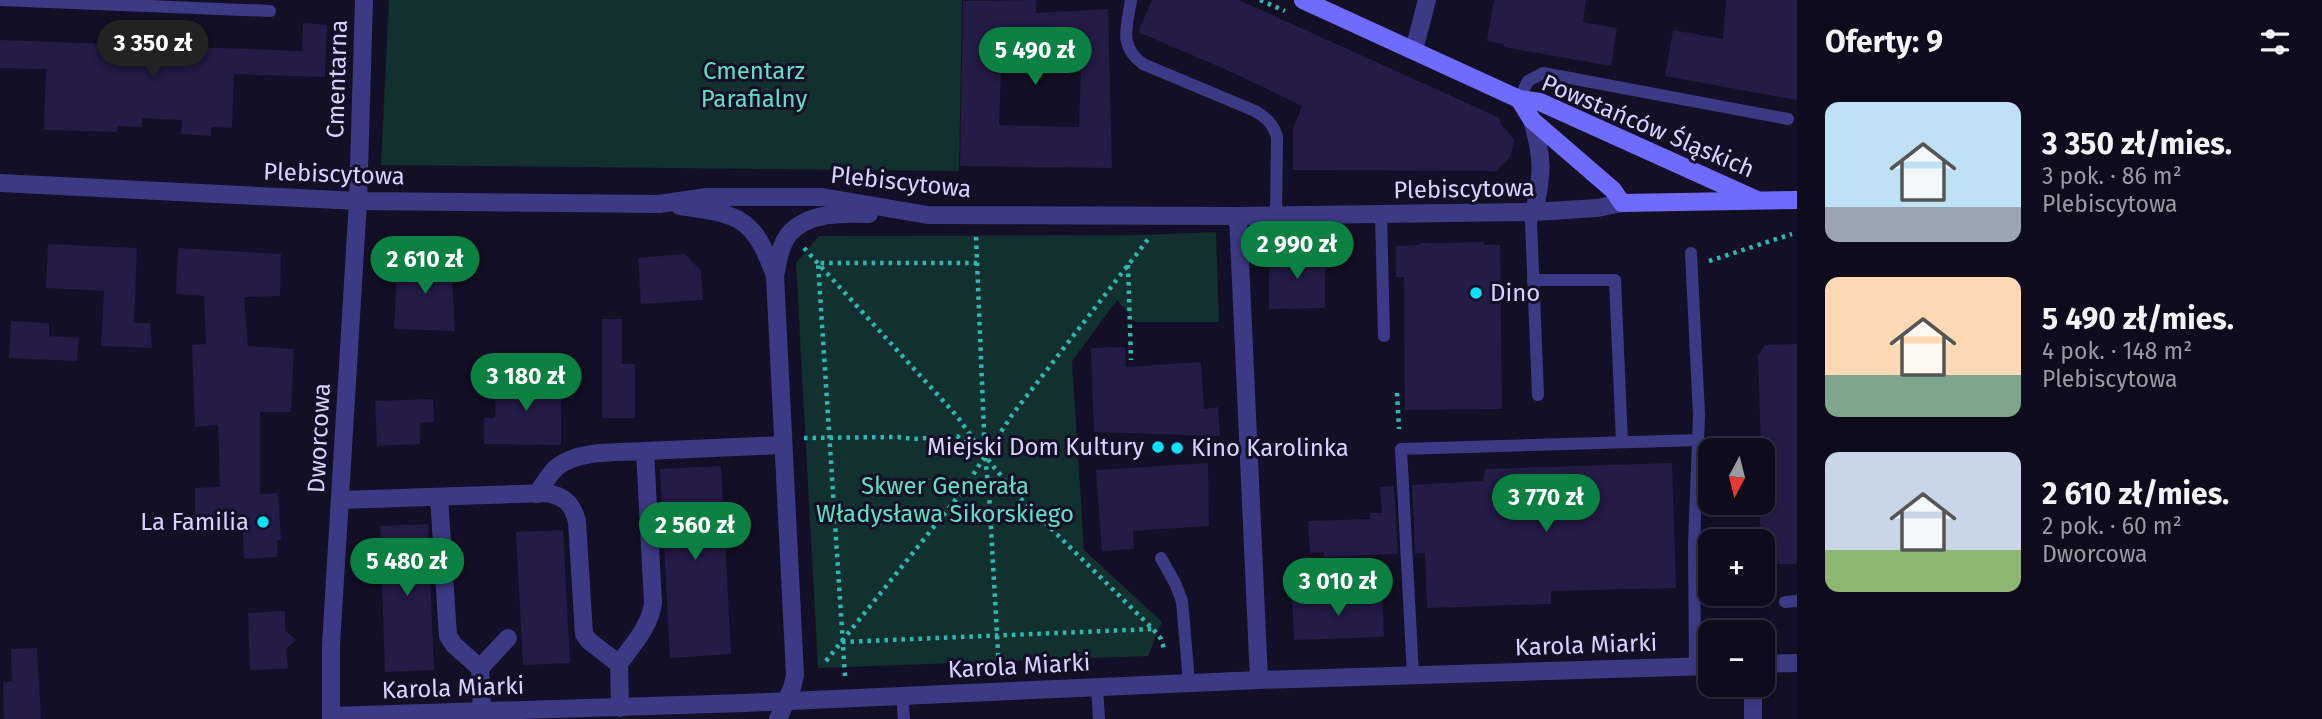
<!DOCTYPE html>
<html lang="pl">
<meta charset="utf-8">
<style>
body{margin:0;font-family:"Fira Sans",sans-serif;background:#1c1929;color:#f1f3f6;height:100vh;display:flex;flex-direction:column;font-size:26px;white-space:nowrap}
*{box-sizing:border-box;margin:0}
p{font-size:23px;color:#9b9ba3}
.icon{flex:none;width:38px;height:38px;fill:none;stroke:currentColor;stroke-width:2;stroke-linecap:round;stroke-linejoin:round}
.map{position:relative;flex:1;overflow:hidden}
.side{display:flex;flex-direction:column;background:#0e0b1c;width:525px}
.side>*{flex:none}
.needle{width:46px;rotate:187deg}
.buttons{position:absolute;left:1698px;top:438px;display:grid;gap:14px}
.buttons a{display:grid;place-items:center;width:77px;height:77px;border-radius:14px;background:#0e0b1c;box-shadow:0 4px 10px #0003,0 0 0 2px #2e2b3b;font-size:35px}
.price{position:absolute;translate:-50% -60px;padding:0 16px;border-radius:24px;background:#0b8043;color:#fff;font-size:23px;line-height:46px;filter:drop-shadow(0 2px 4px #0008)}
.price::after{content:'';position:absolute;left:50%;top:42px;width:21px;height:16px;margin-left:-10px;background:inherit;clip-path:polygon(0 0,100% 0,50% 100%)}
.price.current{background:#222;color:#fff}
ul{padding:0;list-style:none}
li{display:flex;align-items:center;gap:21px;height:175px;padding:0 28px}
li span{display:grid;place-items:center;flex:none;width:196px;height:140px;border-radius:14px;color:#555}
li>.icon{margin-inline-start:auto}
span .icon{width:84px;height:84px;fill:#fffc;stroke-width:1}
li b{font-size:30px}
h2{display:flex;justify-content:space-between;align-items:center;height:84px;padding:0 28px;font-size:30px}
main{display:flex;flex:1;min-height:0}
.map>svg:first-child{display:block}
.green{fill:#12302f}
.building{fill:#241b47;fill-rule:evenodd}
.lines{fill:none;stroke-linecap:round;stroke-linejoin:round}
.path{stroke:#2fb8b0;stroke-width:4.5;stroke-dasharray:3.5 5;stroke-linecap:butt}
.service{stroke:#3d3a85;stroke-width:12}
.minor{stroke:#3d3a85;stroke-width:18}
.tertiary{stroke:#3d3a85;stroke-width:18}
.secondary{stroke:#6f6bff;stroke-width:18}
.poi-dot{fill:#00e5ff;stroke:#130f26;stroke-width:2.5}
.labels{text-anchor:middle;stroke-width:6;stroke-linejoin:round;paint-order:stroke}
.park-label{font-size:24px;fill:#5fe0c0;stroke:#130f26}
.street-label{font-size:24px;fill:#d9d4ff;stroke:#130f26}
.poi-label{font-size:24px;fill:#d9d4ff;stroke:#130f26;text-anchor:start}
</style>
<main>
<div class="map">
<svg width="1797" height="719" viewBox="0 0 1797 719">
<rect width="100%" height="100%" fill="#130f26"/>
<g class="green">
<path d="M 389,0 L 962,0 L 959,171 L 381,165 Z"/>
<path d="M 1216,232 L 1219,322 L 1135,322 L 1117,300 L 1072,361 L 1084,550 L 1162,622 L 1148,656 L 818,668 L 796,263 L 819,236 L 1141,235 Z"/>
</g>
<g class="building">
<path d="M 1036,0 L 1036,13 L 1108,9 L 1112,168 L 960,166 L 963,1 ZM 1081,64 L 1079,127 L 999,125 L 1001,71 Z"/>
<path d="M 1152,0 L 1239,0 L 1500,118 L 1500,123 L 1514,139 L 1511,156 L 1496,171 L 1293,170 L 1293,128 L 1302,106 L 1227,70 L 1138,32 Z"/>
<path d="M 1494,0 L 1586,0 L 1583,22 L 1617,28 L 1611,66 L 1504,47 L 1504,44 L 1487,41 Z"/>
<path d="M 1726,0 L 1797,0 L 1797,100 L 1665,76 L 1673,30 L 1723,39 Z"/>
<path d="M 303,23 L 327,25 L 325,77 L 234,74 L 232,128 L 211,127 L 211,136 L 181,134 L 182,120 L 142,118 L 142,127 L 117,126 L 117,132 L 44,130 L 46,69 L 0,68 L 0,40 L 302,51 Z"/>
<path d="M 1484,242 L 1484,245 L 1500,245 L 1502,409 L 1405,410 L 1404,277 L 1396,277 L 1396,246 L 1420,245 L 1420,243 Z"/>
<path d="M 48,244 L 137,248 L 134,323 L 150,323 L 152,348 L 101,346 L 104,291 L 46,288 Z"/>
<path d="M 178,248 L 281,254 L 280,296 L 244,297 L 248,346 L 294,349 L 291,412 L 260,412 L 260,494 L 278,493 L 281,540 L 277,540 L 278,557 L 244,559 L 242,515 L 195,516 L 195,488 L 220,487 L 218,425 L 195,427 L 192,345 L 206,344 L 204,296 L 176,294 Z"/>
<path d="M 1269,253 L 1325,253 L 1325,308 L 1269,309 Z"/>
<path d="M 685,254 L 701,271 L 703,300 L 641,304 L 638,258 Z"/>
<path d="M 412,260 L 451,261 L 455,331 L 394,329 L 397,273 L 402,264 Z"/>
<path d="M 602,319 L 622,319 L 622,364 L 635,364 L 635,418 L 602,418 Z"/>
<path d="M 11,321 L 49,323 L 49,336 L 79,338 L 77,361 L 9,358 Z"/>
<path d="M 1797,344 L 1797,564 L 1777,564 L 1763,552 L 1760,523 L 1759,508 L 1762,508 L 1762,450 L 1761,450 L 1758,355 L 1765,345 Z"/>
<path d="M 1125,347 L 1126,367 L 1201,362 L 1204,409 L 1218,407 L 1220,436 L 1094,432 L 1091,348 Z"/>
<path d="M 496,379 L 561,379 L 561,445 L 484,444 L 484,418 L 495,418 Z"/>
<path d="M 433,399 L 434,422 L 420,423 L 420,444 L 377,446 L 375,401 Z"/>
<path d="M 1208,463 L 1209,526 L 1133,531 L 1134,549 L 1102,551 L 1096,470 Z"/>
<path d="M 1672,463 L 1676,588 L 1551,591 L 1551,604 L 1427,608 L 1425,553 L 1415,554 L 1412,485 L 1483,481 L 1485,469 Z"/>
<path d="M 721,466 L 731,654 L 670,658 L 660,469 Z"/>
<path d="M 1394,486 L 1398,554 L 1324,557 L 1324,552 L 1310,553 L 1308,521 L 1370,519 L 1370,513 L 1382,513 L 1380,487 Z"/>
<path d="M 428,524 L 434,670 L 385,672 L 380,526 Z"/>
<path d="M 563,530 L 570,663 L 523,665 L 516,532 Z"/>
<path d="M 1382,596 L 1384,637 L 1294,640 L 1292,598 Z"/>
<path d="M 285,611 L 285,630 L 296,640 L 286,649 L 288,669 L 250,670 L 248,613 Z"/>
<path d="M 37,648 L 41,719 L 4,719 L 3,682 L 12,682 L 11,649 Z"/>
</g>
<g class="lines">
<g class="path">
<path d="M 1260,0 L 1285,11"/>
<path d="M 976,237 L 985,456 L 989,493 L 999,670"/>
<path d="M 804,248 L 957,416 L 985,456 L 1015,493 L 1153,629 L 1161,639 L 1165,652"/>
<path d="M 1709,261 L 1792,234"/>
<path d="M 1128,265 L 1131,360"/>
<path d="M 1397,393 L 1399,429"/>
<path d="M 804,438 L 898,437 L 913,439 L 957,436 L 981,453"/>
<path d="M 842,642 L 1152,629"/>
<path d="M 826,661 L 961,493 L 1012,415 L 1149,238"/>
<path d="M 845,676 L 818,263 L 977,263"/>
</g>
<g class="service">
<path d="M 0,0 L 270,11"/>
<path d="M 1131,0 C 1127,27 1118,46 1143,64 L 1255,111 C 1267,118 1273,124 1277,137 L 1276,215"/>
<path d="M 1519,99 L 1528,81 L 1543,73 L 1788,119"/>
<path d="M 1534,212 L 1531,221 L 1538,395"/>
<path d="M 1381,215 L 1384,336"/>
<path d="M 1691,253 L 1699,415 L 1694,544 L 1695,666"/>
<path d="M 1533,280 L 1615,280 L 1622,442"/>
<path d="M 1161,558 L 1175,583 L 1182,601 L 1189,682"/>
<path d="M 1785,602 L 1797,601"/>
<path d="M 1413,675 L 1401,449 L 1699,440"/>
<path d="M 1097,687 L 1099,719"/>
<path d="M 902,696 L 904,719"/>
</g>
<g class="minor">
<path d="M 1414,50 L 1427,0"/>
<path d="M 0,183 L 358,201 L 331,645 L 331,719"/>
<path d="M 1238,216 L 1259,680"/>
<path d="M 537,494 C 543,485 549,474 557,467 C 580,449 618,453 645,451"/>
<path d="M 439,497 L 448,636 L 454,645 L 480,668 L 482,711"/>
<path d="M 340,500 L 546,493 C 564,496 572,503 577,521 L 584,634 L 589,641 L 619,664 L 620,708"/>
<path d="M 619,664 C 633,644 650,627 653,603 L 645,451 L 783,445"/>
<path d="M 1762,664 L 1797,663"/>
<path d="M 480,668 L 508,638"/>
<path d="M 331,716 L 744,703 L 1259,680 L 1710,666"/>
<path d="M 1753,719 L 1753,684"/>
</g>
<g class="tertiary">
<path d="M 364,0 L 358,201 L 659,204 L 707,197 L 822,197 L 928,215 L 1238,216 L 1534,212 L 1597,208 L 1622,203"/>
<path d="M 1532,120 C 1543,158 1543,174 1534,212"/>
<path d="M 680,206 C 739,214 754,217 775,276 L 795,675 L 792,688 L 778,719"/>
<path d="M 775,276 C 778,262 780,245 789,234 C 808,212 843,213 869,214"/>
</g>
<g class="secondary">
<path d="M 1303,0 L 1519,99 L 1540,102 L 1757,200"/>
<path d="M 1519,99 L 1532,120 L 1613,190 L 1622,203 L 1797,200"/>
</g>
</g>
<g class="poi-dot">
<circle cx="1476" cy="293" r="7"/>
<circle cx="1158" cy="447" r="7"/>
<circle cx="1177" cy="448" r="7"/>
<circle cx="263" cy="522" r="7"/>
</g>
<g class="labels">
<g class="park-label">
<text x="754" y="79">Cmentarz<tspan x="754" dy="28">Parafialny</tspan></text>
<text x="945" y="494">Skwer Generała<tspan x="945" dy="28">Władysława Sikorskiego</tspan></text>
</g>
<g class="street-label">
<text transform="translate(337 79) rotate(-88)" y="8">Cmentarna</text>
<text transform="translate(1648 126) rotate(23)" y="8">Powstańców Śląskich</text>
<text transform="translate(334 174) rotate(2)" y="8">Plebiscytowa</text>
<text transform="translate(901 182) rotate(6)" y="8">Plebiscytowa</text>
<text transform="translate(1464 189) rotate(-1)" y="8">Plebiscytowa</text>
<text transform="translate(319 438) rotate(-87)" y="8">Dworcowa</text>
<text transform="translate(1586 645) rotate(-2)" y="8">Karola Miarki</text>
<text transform="translate(1019 666) rotate(-3)" y="8">Karola Miarki</text>
<text transform="translate(453 688) rotate(-2)" y="8">Karola Miarki</text>
</g>
<g class="poi-label">
<text x="1490" y="301">Dino</text>
<text x="1144" y="455" text-anchor="end">Miejski Dom Kultury</text>
<text x="1191" y="456">Kino Karolinka</text>
<text x="249" y="530" text-anchor="end">La Familia</text>
</g>
</g>
</svg>
<div class="buttons">
<a><svg class="needle" viewBox="-14 -14 28 28"><path d="M0-13l5 13h-10z" fill="#e53935"/><path d="M0 13l5-13h-10z" fill="#9b9ba3"/></svg></a>
<a>+</a>
<a>−</a>
</div>
<b class="price current" style="left:153px;top:80px">3 350 zł</b>
<b class="price" style="left:1035px;top:87px">5 490 zł</b>
<b class="price" style="left:1297px;top:281px">2 990 zł</b>
<b class="price" style="left:425px;top:296px">2 610 zł</b>
<b class="price" style="left:526px;top:413px">3 180 zł</b>
<b class="price" style="left:1546px;top:534px">3 770 zł</b>
<b class="price" style="left:695px;top:562px">2 560 zł</b>
<b class="price" style="left:407px;top:598px">5 480 zł</b>
<b class="price" style="left:1338px;top:618px">3 010 zł</b>
</div>
<section class="side">
<h2>Oferty: 9<svg class="icon" aria-label="filters" viewBox="0 0 24 24"><path d="M4 7h16M4 17h16"/><circle cx="9" cy="7" r="2"/><circle cx="15" cy="17" r="2"/></svg></h2>
<ul>
<li><span style="background:linear-gradient(#bfe0f5 75%,#9aa5b1 0)"><svg class="icon" aria-label="home" viewBox="0 0 24 24"><path d="M3 11l9-7 9 7M6 9v11h12V9"/></svg></span><div><b>3 350 zł/mies.</b><p>3 pok. · 86 m²</p><p>Plebiscytowa</p></div></li>
<li><span style="background:linear-gradient(#ffd9b3 70%,#7fa58c 0)"><svg class="icon" aria-label="home" viewBox="0 0 24 24"><path d="M3 11l9-7 9 7M6 9v11h12V9"/></svg></span><div><b>5 490 zł/mies.</b><p>4 pok. · 148 m²</p><p>Plebiscytowa</p></div></li>
<li><span style="background:linear-gradient(#c9d6e8 70%,#8fb573 0)"><svg class="icon" aria-label="home" viewBox="0 0 24 24"><path d="M3 11l9-7 9 7M6 9v11h12V9"/></svg></span><div><b>2 610 zł/mies.</b><p>2 pok. · 60 m²</p><p>Dworcowa</p></div></li>
</ul>
</section>
</main>
